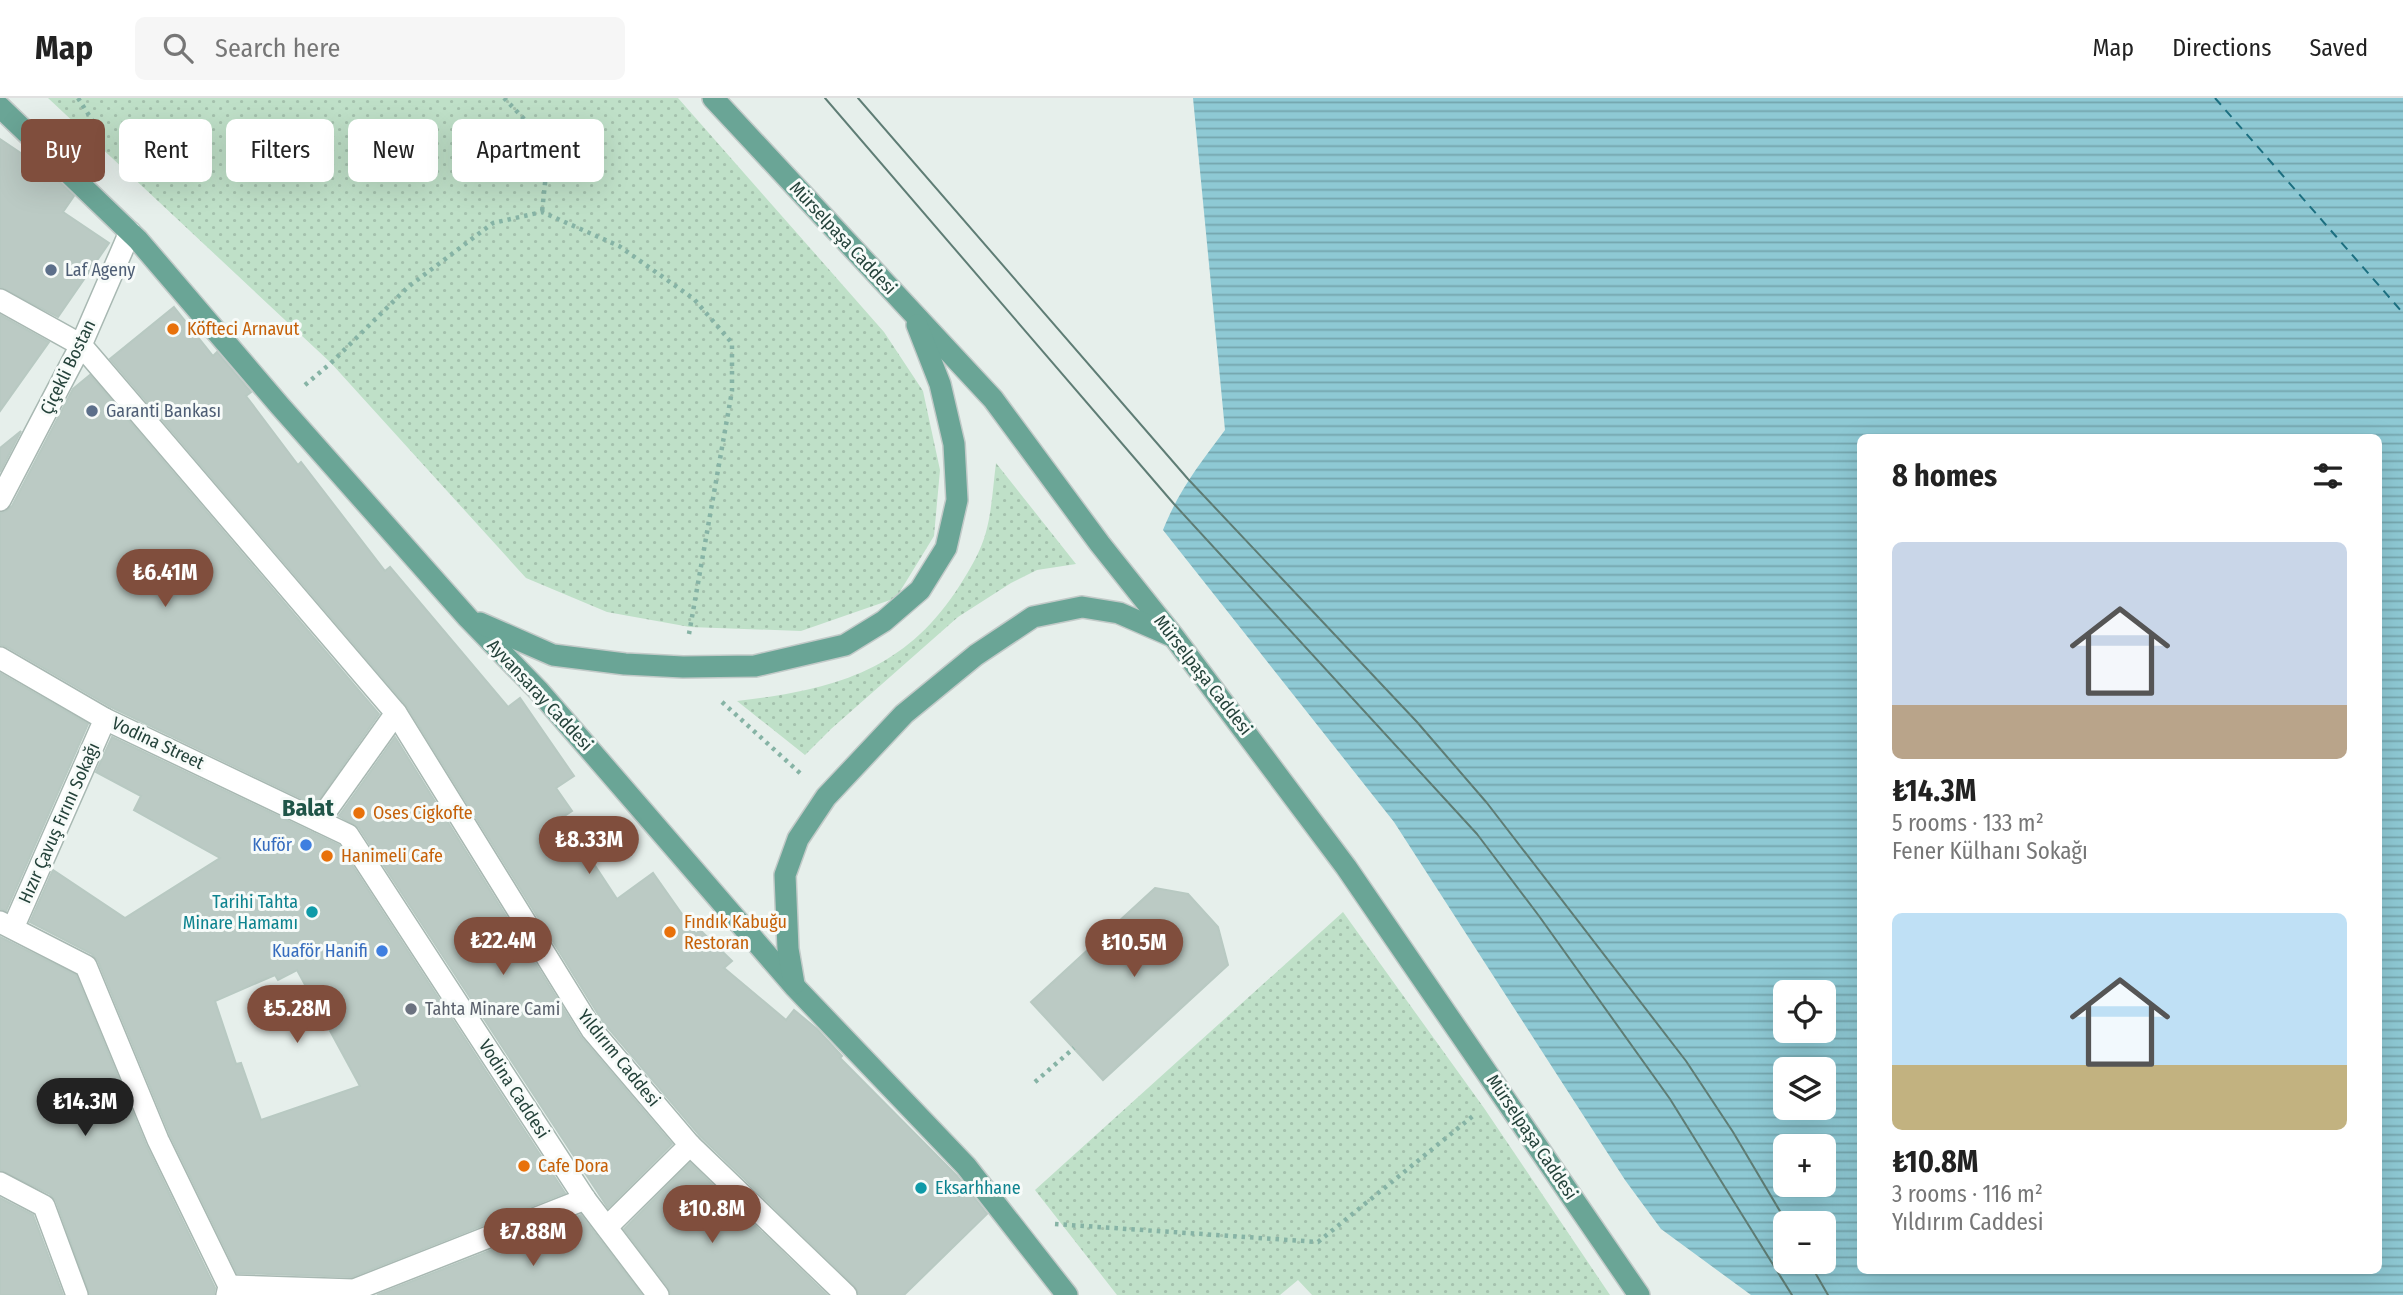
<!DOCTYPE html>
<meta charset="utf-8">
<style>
body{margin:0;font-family:"Fira Sans Condensed",sans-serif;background:#f6f6f6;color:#222;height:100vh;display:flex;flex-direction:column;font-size:26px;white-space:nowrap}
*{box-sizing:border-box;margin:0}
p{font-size:23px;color:#767676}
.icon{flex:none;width:38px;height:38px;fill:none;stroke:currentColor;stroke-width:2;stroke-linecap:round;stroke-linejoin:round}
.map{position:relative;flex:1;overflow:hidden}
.side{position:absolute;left:1857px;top:336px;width:525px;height:840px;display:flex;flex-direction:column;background:#fff;border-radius:10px;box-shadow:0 7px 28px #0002}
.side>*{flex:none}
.top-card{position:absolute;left:21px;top:21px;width:665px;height:63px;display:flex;gap:14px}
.tools{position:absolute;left:1773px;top:882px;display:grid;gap:14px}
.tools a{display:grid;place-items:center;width:63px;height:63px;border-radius:10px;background:#fff;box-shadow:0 7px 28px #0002;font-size:35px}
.price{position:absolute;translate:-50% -60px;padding:0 16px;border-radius:24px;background:#804e3d;color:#fff;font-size:23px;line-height:46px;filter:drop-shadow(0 2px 4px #0008)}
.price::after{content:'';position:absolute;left:50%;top:42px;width:21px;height:16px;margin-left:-10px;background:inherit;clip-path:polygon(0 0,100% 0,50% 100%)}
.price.current{background:#222;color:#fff}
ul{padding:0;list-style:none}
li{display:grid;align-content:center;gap:14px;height:371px;padding:0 35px}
li span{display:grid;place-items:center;height:217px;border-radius:10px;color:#555}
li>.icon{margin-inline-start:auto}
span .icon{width:126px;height:126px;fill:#fffc;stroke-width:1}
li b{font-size:30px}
h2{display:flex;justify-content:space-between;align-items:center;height:84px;padding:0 35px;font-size:30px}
.pill{padding:0 24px;border-radius:10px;background:#fff;box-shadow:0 7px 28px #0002;font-size:24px;line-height:63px}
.pill.current{background:#804e3d;color:#fff}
header{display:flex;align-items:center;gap:42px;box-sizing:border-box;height:98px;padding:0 35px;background:#fff;border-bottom:2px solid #e0e0e0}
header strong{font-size:33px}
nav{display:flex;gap:38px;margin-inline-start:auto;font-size:24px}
.search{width:490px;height:63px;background:#f6f6f6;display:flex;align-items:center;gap:18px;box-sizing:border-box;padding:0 24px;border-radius:10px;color:#767676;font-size:26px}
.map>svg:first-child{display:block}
.grass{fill:url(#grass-dots)}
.water{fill:url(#water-rules);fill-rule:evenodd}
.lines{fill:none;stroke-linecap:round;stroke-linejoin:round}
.ferry{stroke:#1c6f80;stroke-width:2;stroke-dasharray:9 7;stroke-linecap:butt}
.building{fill:#bbcac4;stroke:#b8c9c2;stroke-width:2;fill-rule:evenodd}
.street-casing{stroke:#a8b8b2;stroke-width:24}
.primary-casing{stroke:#c2cac8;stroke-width:24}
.path{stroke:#86b3a5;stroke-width:4.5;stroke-dasharray:3.5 5;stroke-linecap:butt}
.street{stroke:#fff;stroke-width:21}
.primary{stroke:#6aa596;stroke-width:21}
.tram{stroke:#5f7d75;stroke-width:2}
.service-dot{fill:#5c6f8a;stroke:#f7fbf9;stroke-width:2.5}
.food-dot{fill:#e8710a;stroke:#f7fbf9;stroke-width:2.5}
.shop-dot{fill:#3f7fe0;stroke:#f7fbf9;stroke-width:2.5}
.culture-dot{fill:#0f9aa8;stroke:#f7fbf9;stroke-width:2.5}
.worship-dot{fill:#6b7280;stroke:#f7fbf9;stroke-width:2.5}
.labels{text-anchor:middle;stroke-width:6;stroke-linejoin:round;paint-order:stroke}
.street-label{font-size:18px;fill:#24423a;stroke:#f7fbf9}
.service-label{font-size:18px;fill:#4e5e75;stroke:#f7fbf9;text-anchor:start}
.food-label{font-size:18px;fill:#c56008;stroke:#f7fbf9;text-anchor:start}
.shop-label{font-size:18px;fill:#366cbe;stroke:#f7fbf9;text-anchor:end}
.culture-label{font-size:18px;fill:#0d838f;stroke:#f7fbf9;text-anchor:end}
.worship-label{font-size:18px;fill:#5b616d;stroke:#f7fbf9;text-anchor:start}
.district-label{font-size:24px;font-weight:bold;fill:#1f5548;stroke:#f7fbf9}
</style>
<header>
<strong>Map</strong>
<div class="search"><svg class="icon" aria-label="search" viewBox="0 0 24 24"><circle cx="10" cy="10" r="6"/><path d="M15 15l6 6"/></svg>Search here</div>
<nav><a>Map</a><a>Directions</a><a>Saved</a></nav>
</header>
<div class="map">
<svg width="2403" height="1197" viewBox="0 0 2403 1197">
<defs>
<pattern id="grass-dots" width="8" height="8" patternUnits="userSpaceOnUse" patternTransform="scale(1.75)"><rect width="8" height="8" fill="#bfe0c8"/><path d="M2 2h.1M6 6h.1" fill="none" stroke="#a4c1ad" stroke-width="1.8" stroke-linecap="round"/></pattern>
<pattern id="water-rules" width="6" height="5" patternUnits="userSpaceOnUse" patternTransform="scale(1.75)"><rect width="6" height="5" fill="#8ec9d4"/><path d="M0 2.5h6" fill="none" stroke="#74a5ad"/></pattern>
</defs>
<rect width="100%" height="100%" fill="#e6efeb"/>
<g class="grass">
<path d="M 48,0 L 678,0 L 884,234 L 923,293 L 940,372 L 934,438 L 896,500 L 801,533 L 690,529 L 607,514 L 526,480 L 331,265 Z"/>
<path d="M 996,365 L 1076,466 L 1037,472 L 1011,485 L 958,519 L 831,631 L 805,657 L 737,603 C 833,592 906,573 960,487 C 970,471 981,453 986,434 C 992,412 993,388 996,365 Z"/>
<path d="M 1343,814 L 1484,1010 L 1610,1197 L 1312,1197 L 1298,1182 L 1280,1197 L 1117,1197 L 1035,1092 Z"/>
</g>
<path class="water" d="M 1193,0 L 2403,0 L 2403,1197 L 1751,1197 L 1661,1131 L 1625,1082 L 1394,724 L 1163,432 C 1179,392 1199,367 1225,332 ZM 1860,340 L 2378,340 L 2378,1172 L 1860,1172 ZM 1785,894 L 1824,894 L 1824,933 L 1785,933 ZM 1785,971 L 1824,971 L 1824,1010 L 1785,1010 ZM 1785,1048 L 1824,1048 L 1824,1087 L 1785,1087 ZM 1785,1125 L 1824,1125 L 1824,1164 L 1785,1164 Z"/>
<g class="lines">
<path class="ferry" d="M 2215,0 L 2403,215"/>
</g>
<g class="building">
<path d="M 0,41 L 49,74 L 74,98 L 63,114 L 109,145 L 58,219 L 0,189 Z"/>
<path d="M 174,209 L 213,258 L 217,254 L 251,294 L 246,298 L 298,367 L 301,364 L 385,473 L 390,469 L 508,609 L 520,600 L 574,678 L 556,690 L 572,713 L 563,719 L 617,801 L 653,775 L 696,836 L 700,832 L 732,863 L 724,870 L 786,922 L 794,912 L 817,931 L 842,958 L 840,960 L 957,1078 L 987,1116 L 904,1197 L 859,1197 L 855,1188 L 700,1038 L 603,924 L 406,607 L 110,261 Z"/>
<path d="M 0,217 L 49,244 L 0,313 Z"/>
<path d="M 90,277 L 379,616 L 315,707 L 111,609 L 7,549 L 0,547 L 0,415 L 6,413 L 12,408 L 73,291 Z"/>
<path d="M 21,333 L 0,374 L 0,350 Z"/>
<path d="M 0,575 L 88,626 L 6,813 L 0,811 Z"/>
<path d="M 112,639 L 339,747 L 565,1095 L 352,1179 L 237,1175 L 170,1037 L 98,863 L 92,856 L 30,824 L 53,772 L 125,820 L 220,760 L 134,712 L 141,698 L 96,674 ZM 297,872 L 360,988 L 261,1022 L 241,965 L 236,966 L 215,903 L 275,877 L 278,882 Z"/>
<path d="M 395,639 L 581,939 L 672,1046 L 608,1110 L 359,730 L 339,718 Z"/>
<path d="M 1155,790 L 1188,796 L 1218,829 L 1228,867 L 1103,982 L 1031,904 Z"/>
<path d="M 0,839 L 76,877 L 146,1047 L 215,1190 L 214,1197 L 90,1197 L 56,1103 L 50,1096 L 0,1072 Z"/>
<path d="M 690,1065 L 827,1197 L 671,1197 L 668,1189 L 624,1131 Z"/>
<path d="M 0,1100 L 33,1117 L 63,1197 L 0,1197 Z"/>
<path d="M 581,1117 L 642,1197 L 377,1197 Z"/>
</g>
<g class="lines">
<defs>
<g id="street">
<path d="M 0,202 L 81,247 L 396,615 L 592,932 L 690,1047 L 846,1197"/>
<path d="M 0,402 L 81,247 L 130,134"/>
<path d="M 0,560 L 105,621 L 348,737 L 585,1101 L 658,1197"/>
<path d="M 319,723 L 396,615"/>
<path d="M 0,824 L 86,868 L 158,1042 L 229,1188 L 227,1197"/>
<path d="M 13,830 L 105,621"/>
<path d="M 0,1085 L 44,1108 L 77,1197"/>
<path d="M 607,1129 L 690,1047"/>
<path d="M 229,1188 L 354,1192 L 585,1101"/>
</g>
<g id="primary">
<path d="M 713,0 L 993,301 L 1100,446 L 1174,539 L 1346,769 L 1639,1197"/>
<path d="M 0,9 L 138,142 L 280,308 L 468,520 L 539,593 L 794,888 L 966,1068 L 1067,1197"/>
<path d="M 480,525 L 553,557 L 625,566 L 683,569 L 755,568 L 845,547 L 884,523 L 920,492 L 946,450 L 957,402 L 954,346 L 940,286 L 917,227"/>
<path d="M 794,886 L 788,851 L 785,777 L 798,741 L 826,699 L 904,616 L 976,557 L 1033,519 L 1082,509 L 1119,515 L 1172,538"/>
</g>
</defs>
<use href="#street" class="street-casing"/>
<use href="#primary" class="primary-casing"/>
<g class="path">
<path d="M 78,0 L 99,33 L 86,47"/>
<path d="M 504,0 L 549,47 L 542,114"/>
<path d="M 305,287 L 331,265 L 408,189 L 493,125 L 542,114 L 619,148 L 694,201 L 732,245 L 732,293 L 689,536"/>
<path d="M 722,604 L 801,676"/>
<path d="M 1035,984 L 1074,950"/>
<path d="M 1055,1126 L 1318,1144 L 1473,1018"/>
</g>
<use href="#street" class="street"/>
<use href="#primary" class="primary"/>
<g class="tram">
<path d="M 825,0 L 1174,406 L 1477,736 L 1539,818 L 1670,1001 L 1792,1197"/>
<path d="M 858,0 L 1188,381 L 1417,624 L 1487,705 L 1686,963 L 1733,1034 L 1787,1125"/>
<path d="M 1809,1164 L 1828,1197"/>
</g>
</g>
<g class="service-dot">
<circle cx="51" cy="172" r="7"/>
<circle cx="92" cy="313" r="7"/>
</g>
<g class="food-dot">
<circle cx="173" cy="231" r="7"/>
<circle cx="359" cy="715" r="7"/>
<circle cx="327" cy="758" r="7"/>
<circle cx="670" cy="834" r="7"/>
<circle cx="524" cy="1068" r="7"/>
</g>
<g class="shop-dot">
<circle cx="306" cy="747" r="7"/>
<circle cx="382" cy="853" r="7"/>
</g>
<g class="culture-dot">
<circle cx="312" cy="814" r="7"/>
<circle cx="921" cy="1090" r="7"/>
</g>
<circle class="worship-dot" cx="411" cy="911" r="7"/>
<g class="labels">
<g class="street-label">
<text transform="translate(843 140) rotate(47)" y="6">Mürselpaşa Caddesi</text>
<text transform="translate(68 269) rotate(-64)" y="6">Çiçekli Bostan</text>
<text transform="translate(1203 577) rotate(52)" y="6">Mürselpaşa Caddesi</text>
<text transform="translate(540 597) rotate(47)" y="6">Ayvansaray Caddesi</text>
<text transform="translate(158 645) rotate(25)" y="6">Vodina Street</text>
<text transform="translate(59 725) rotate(-66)" y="6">Hızır Çavuş Fırını Sokağı</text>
<text transform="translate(619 960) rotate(51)" y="6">Yıldırım Caddesi</text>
<text transform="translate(514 991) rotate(57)" y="6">Vodina Caddesi</text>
<text transform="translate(1532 1039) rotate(56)" y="6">Mürselpaşa Caddesi</text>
</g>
<g class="service-label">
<text x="65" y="178">Laf Ageny</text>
<text x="106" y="319">Garanti Bankası</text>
</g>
<g class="food-label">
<text x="187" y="237">Köfteci Arnavut</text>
<text x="373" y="721">Oses Cigkofte</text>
<text x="341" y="764">Hanimeli Cafe</text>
<text x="684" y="830">Fındık Kabuğu<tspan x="684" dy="21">Restoran</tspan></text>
<text x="538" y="1074">Cafe Dora</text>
</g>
<g class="shop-label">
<text x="292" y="753">Kuför</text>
<text x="368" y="859">Kuaför Hanifi</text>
</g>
<g class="culture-label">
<text x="298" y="810">Tarihi Tahta<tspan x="298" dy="21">Minare Hamamı</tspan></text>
<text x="935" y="1096" text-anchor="start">Eksarhhane</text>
</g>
<g class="worship-label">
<text x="425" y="917">Tahta Minare Cami</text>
</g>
<g class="district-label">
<text x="308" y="718">Balat</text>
</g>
</g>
</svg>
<div class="tools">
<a><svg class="icon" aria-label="locate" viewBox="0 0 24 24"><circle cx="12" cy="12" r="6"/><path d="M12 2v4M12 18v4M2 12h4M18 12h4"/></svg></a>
<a><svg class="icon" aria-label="layers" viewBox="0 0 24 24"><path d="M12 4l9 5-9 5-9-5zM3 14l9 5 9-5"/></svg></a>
<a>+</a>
<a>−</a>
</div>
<b class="price" style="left:165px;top:511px">₺6.41M</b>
<b class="price" style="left:589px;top:778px">₺8.33M</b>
<b class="price" style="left:503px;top:879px">₺22.4M</b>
<b class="price" style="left:1134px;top:881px">₺10.5M</b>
<b class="price" style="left:297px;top:947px">₺5.28M</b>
<b class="price current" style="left:85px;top:1040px">₺14.3M</b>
<b class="price" style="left:712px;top:1147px">₺10.8M</b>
<b class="price" style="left:533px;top:1170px">₺7.88M</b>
<div class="top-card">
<a class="pill current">Buy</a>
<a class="pill">Rent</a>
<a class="pill">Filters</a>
<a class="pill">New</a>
<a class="pill">Apartment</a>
</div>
<section class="side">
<h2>8 homes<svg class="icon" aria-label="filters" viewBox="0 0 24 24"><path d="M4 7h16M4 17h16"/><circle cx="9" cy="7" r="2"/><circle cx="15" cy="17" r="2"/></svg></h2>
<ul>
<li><span style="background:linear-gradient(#c9d6e8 75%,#b9a48a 0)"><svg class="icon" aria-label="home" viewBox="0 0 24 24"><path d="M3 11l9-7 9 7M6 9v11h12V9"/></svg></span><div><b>₺14.3M</b><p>5 rooms · 133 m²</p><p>Fener Külhanı Sokağı</p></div></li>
<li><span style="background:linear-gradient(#bfe0f5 70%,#c2b280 0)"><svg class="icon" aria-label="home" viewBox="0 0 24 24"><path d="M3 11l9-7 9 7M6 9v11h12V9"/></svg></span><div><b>₺10.8M</b><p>3 rooms · 116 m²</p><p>Yıldırım Caddesi</p></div></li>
</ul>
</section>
</div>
